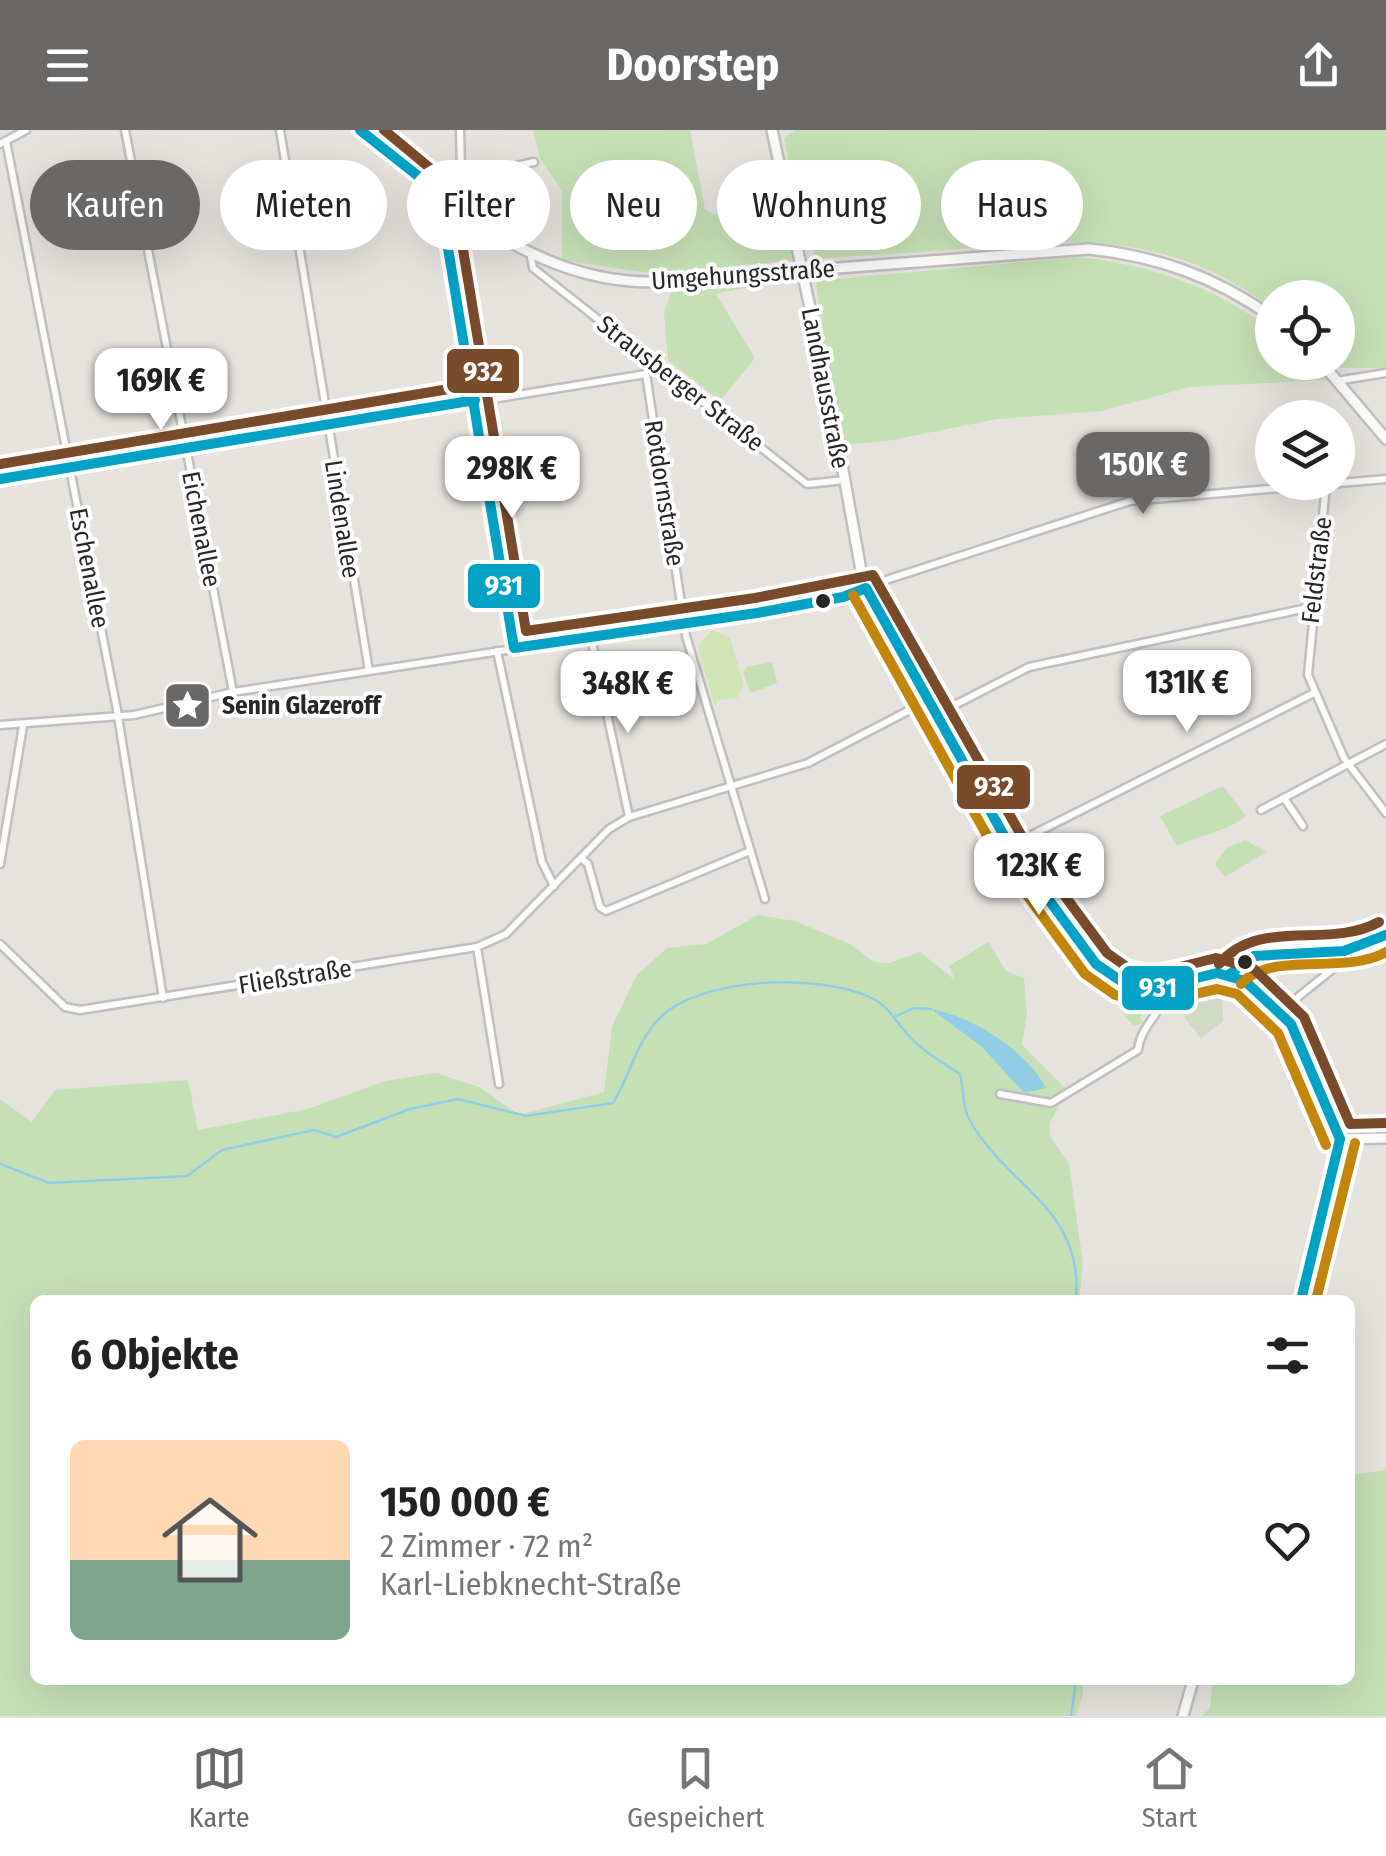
<!DOCTYPE html>
<html lang="de">
<meta charset="utf-8">
<style>
body{margin:0;font-family:"Fira Sans Condensed",sans-serif;background:#f6f6f6;color:#222;height:100vh;display:flex;flex-direction:column;font-size:38px;white-space:nowrap}
*{box-sizing:border-box;margin:0}
p{font-size:32px;color:#767676}
.icon{flex:none;width:55px;height:55px;fill:none;stroke:currentColor;stroke-width:2;stroke-linecap:round;stroke-linejoin:round}
.map{position:relative;flex:1;overflow:hidden}
.details{position:absolute;left:30px;top:1165px;width:1325px;height:390px;display:flex;flex-direction:column;background:#fff;border-radius:15px;box-shadow:0 10px 40px #0002}
.details>*{flex:none}
.guide{position:absolute;left:30px;top:30px;width:1328px;height:90px;display:flex;gap:20px}
.tools{position:absolute;left:1255px;top:150px;display:grid;gap:20px}
.tools a{display:grid;place-items:center;width:100px;height:100px;border-radius:50%;background:#fff;box-shadow:0 10px 40px #0002;font-size:50px}
.price{position:absolute;translate:-50% -85px;padding:0 22px;border-radius:20px;background:#fff;color:#222;font-size:32px;line-height:65px;filter:drop-shadow(0 2px 5px #0008)}
.price::after{content:'';position:absolute;left:50%;top:60px;width:30px;height:22px;margin-left:-15px;background:inherit;clip-path:polygon(0 0,100% 0,50% 100%)}
.price.selected{background:#6a6867;color:#fff}
ul{padding:0;list-style:none}
li{display:flex;align-items:center;gap:30px;height:250px;padding:0 40px}
li+li{border-top:2px solid #e0e0e0}
li span{display:grid;place-items:center;flex:none;width:280px;height:200px;border-radius:15px;color:#555}
li>.icon{margin-inline-start:auto}
span .icon{width:120px;height:120px;fill:#fffc;stroke-width:1}
li b{font-size:42px}
h2{display:flex;justify-content:space-between;align-items:center;height:120px;padding:0 40px;font-size:42px}
.tag{padding:0 35px;border-radius:45px;background:#fff;box-shadow:0 10px 40px #0002;font-size:35px;line-height:90px}
.tag.selected{background:#6a6867;color:#fff}
header{display:flex;justify-content:space-between;align-items:center;height:130px;padding:0 40px;background:#6a6867;color:#fff;font-size:45px;font-weight:700}
.dock{display:flex;justify-content:space-around;align-items:center;height:140px;border-top:2px solid #e0e0e0;background:#fff;font-size:28px;color:#767676}
.dock a{display:grid;justify-items:center;gap:5px}
.dock .selected{color:#6a6867}
.map>svg:first-child{display:block}
.green{fill:#c6e0b6;fill-rule:evenodd}
.cemetery{fill:#d1dac5}
.pitch{fill:#d1e5b4}
.water{fill:#92cde6}
.lines{fill:none;stroke-linecap:round;stroke-linejoin:round}
.stream{stroke:#92cde6;stroke-width:2.5}
.street-casing{stroke:#c0bebe;stroke-width:11}
.secondary-casing{stroke:#c0bebe;stroke-width:14}
.street{stroke:#fbfbfa;stroke-width:6}
.secondary{stroke:#fbfbfa;stroke-width:9}
.bus-1-casing{stroke:#fff;stroke-width:18}
.bus-2-casing{stroke:#fff;stroke-width:18}
.bus-3-casing{stroke:#fff;stroke-width:18}
.bus-1{stroke:#02a2c6;stroke-width:10}
.bus-2{stroke:#c3860a;stroke-width:10}
.bus-3{stroke:#7a4b2a;stroke-width:10}
.bus-dot{fill:#272727;stroke:#fff;stroke-width:4}
.labels{text-anchor:middle;stroke-width:8;stroke-linejoin:round;paint-order:stroke}
.street-label{font-size:25px;fill:#272727;stroke:#fff}
.poi-label{font-size:25px;font-weight:bold;fill:#272727;stroke:#fff;text-anchor:start}
.line-badge{stroke:#fff;stroke-width:4}
.badge-label{font-size:28px;text-anchor:middle;font-weight:bold;fill:#fff}
</style>
<header><svg class="icon" aria-label="menu" viewBox="0 0 24 24"><path d="M4 6h16M4 12h16M4 18h16"/></svg>Doorstep<svg class="icon" aria-label="share" viewBox="0 0 24 24"><path d="M12 15V3M7 8l5-5 5 5M5 13v7h14v-7"/></svg></header>
<div class="map">
<svg width="1386" height="1586" viewBox="0 0 1386 1586">
<rect width="100%" height="100%" fill="#e6e2dd"/>
<g class="green">
<path d="M 533,0 L 690,0 L 705,80 L 715,84 L 781,70 L 794,130 L 656,144 L 562,130 L 562,61 L 540,28 Z"/>
<path d="M 795,0 L 1386,0 L 1386,238 L 1341,238 L 1335,233 L 1338,168 L 1272,168 L 1272,178 C 1166,99 1070,109 945,120 C 902,124 859,125 816,129 L 800,86 L 784,8 Z"/>
<path d="M 1075,127 C 1147,133 1215,157 1272,200 L 1272,232 L 1309,233 L 1328,250 L 1190,257 L 1101,281 L 998,289 L 887,311 L 844,315 L 825,226 L 816,151 Z"/>
<path d="M 772,152 L 716,164 L 755,228 L 720,271 L 668,230 L 664,183 L 672,160 Z"/>
<path d="M 772,532 L 777,553 L 751,563 L 743,543 L 746,537 Z"/>
<path d="M 1223,656 L 1246,686 C 1226,702 1202,704 1177,716 L 1160,686 Z"/>
<path d="M 1245,710 L 1266,722 L 1225,747 L 1215,734 L 1226,719 Z"/>
<path d="M 758,785 L 795,791 L 850,814 L 874,832 L 890,833 L 920,822 L 955,850 L 949,836 L 988,812 L 1006,841 L 1024,848 L 1027,885 L 1022,915 L 1067,960 L 1050,993 L 1050,1006 L 1069,1034 L 1083,1133 L 1079,1170 L 35,1170 L 35,1550 L 1082,1550 L 1083,1565 L 1076,1586 L 0,1586 L 0,969 L 32,992 L 55,960 L 188,950 L 198,1000 L 308,979 L 385,951 L 436,943 L 479,957 L 519,985 L 604,962 L 612,897 L 636,846 L 667,818 L 706,814 ZM 933,880 C 977,887 1007,918 1039,946 L 1023,962 L 982,917 Z"/>
<path d="M 1094,844 L 1119,861 L 1160,872 L 1156,877 L 1152,874 L 1140,887 L 1143,893 L 1133,896 Z"/>
<path d="M 1386,1340 L 1386,1586 L 1202,1586 L 1210,1578 L 1213,1550 L 1350,1550 L 1350,1345 Z"/>
</g>
<path class="cemetery" d="M 1195,855 L 1222,857 L 1223,891 L 1201,908 L 1186,890 L 1177,867 Z"/>
<path class="pitch" d="M 712,500 L 730,508 L 744,555 L 737,568 L 718,570 L 715,577 L 698,516 Z"/>
<path class="water" d="M 931,879 C 973,887 1025,919 1046,958 L 1024,963 L 982,917 Z"/>
<g class="lines">
<g class="stream">
<path d="M 896,886 L 914,878 L 931,879"/>
<path d="M 0,1034 L 49,1053 L 187,1046 L 222,1020 L 314,1000 L 336,1007 L 410,979 L 458,969 L 526,986 L 613,973 C 629,947 636,915 656,892 C 696,845 823,843 874,869 C 892,879 900,900 916,913 C 929,925 945,934 960,944 C 964,958 962,977 969,989 C 1007,1058 1084,1077 1076,1170"/>
<path d="M 1071,1586 L 1076,1550"/>
</g>
<defs>
<g id="street">
<path d="M 125,0 L 233,562"/>
<path d="M 280,0 L 369,541"/>
<path d="M 6,11 L 117,580 L 163,868"/>
<path d="M 0,14 L 26,0"/>
<path d="M 460,48 L 534,32"/>
<path d="M 446,68 L 442,82 L 514,518"/>
<path d="M 450,70 L 461,42 L 460,0"/>
<path d="M 531,127 L 533,138 L 807,354 L 845,350"/>
<path d="M 646,244 L 686,506 L 765,769"/>
<path d="M 1336,251 L 1386,243"/>
<path d="M 0,349 L 646,244 L 656,234"/>
<path d="M 1326,354 L 1308,545 L 1344,628 L 1386,683"/>
<path d="M 591,508 L 629,687"/>
<path d="M 497,521 L 542,732 L 554,756"/>
<path d="M 935,585 L 1029,537 L 1312,477"/>
<path d="M 0,595 L 134,585 L 233,562 L 801,475 L 854,464 L 889,449 L 1130,371 L 1386,349"/>
<path d="M 1284,668 L 1303,696"/>
<path d="M 1261,680 L 1386,614"/>
<path d="M 1010,716 L 1314,563"/>
<path d="M 581,728 L 588,734 L 600,777 L 606,781 L 750,721"/>
<path d="M 0,734 L 23,596"/>
<path d="M 0,814 L 65,877 L 80,880 L 477,817 L 506,804 L 609,699 L 629,687 L 808,633 L 927,571"/>
<path d="M 477,817 L 499,954"/>
<path d="M 1286,888 L 1298,867 L 1349,826 L 1350,820"/>
<path d="M 1000,964 L 1051,973 L 1138,920 C 1141,892 1166,883 1164,858"/>
</g>
<g id="secondary">
<path d="M 360,0 C 450,71 531,152 652,152 L 1089,119 C 1157,126 1216,147 1272,187"/>
<path d="M 772,0 L 834,290 L 862,446 L 927,571 L 1012,720 L 1096,834 L 1121,851 L 1152,859 L 1217,843 L 1245,851 L 1291,894 L 1340,1009"/>
<path d="M 1321,232 L 1386,309"/>
<path d="M 1230,844 C 1249,807 1327,828 1358,819 C 1367,816 1377,810 1386,805"/>
<path d="M 1340,1009 L 1386,1008"/>
<path d="M 1301,1170 L 1340,1009"/>
<path d="M 1183,1586 L 1193,1550"/>
</g>
</defs>
<use href="#street" class="street-casing"/>
<use href="#secondary" class="secondary-casing"/>
<use href="#street" class="street"/>
<use href="#secondary" class="secondary"/>
<defs>
<g id="bus-1">
<path d="M 360,0 L 446,68 L 442,82 L 514,518 L 757,483 L 843,467 L 866,458 L 1012,720 L 1096,834 L 1121,851 L 1152,859 L 1217,843 L 1245,851 L 1291,894 L 1340,1009"/>
<path d="M 0,349 L 475,270"/>
<path d="M 1230,844 L 1254,826 L 1344,821 L 1386,805"/>
<path d="M 1301,1170 L 1340,1009"/>
</g>
<g id="bus-2">
<path d="M 853,465 L 999,727 L 1085,844 L 1115,865 L 1150,874 L 1217,859 L 1237,864 L 1278,903 L 1326,1015"/>
<path d="M 1241,854 C 1270,820 1343,846 1386,822"/>
<path d="M 1316,1170 L 1355,1013"/>
</g>
<g id="bus-3">
<path d="M 384,0 L 460,63 L 457,83 L 526,501 L 755,468 L 873,445 L 1025,712 L 1107,823 L 1127,837 L 1152,844 L 1216,828 L 1254,839 L 1304,887 L 1350,994 L 1386,993"/>
<path d="M 0,334 L 473,255"/>
<path d="M 1219,834 C 1260,786 1328,820 1379,792"/>
</g>
</defs>
<use href="#bus-1" class="bus-1-casing"/>
<use href="#bus-2" class="bus-2-casing"/>
<use href="#bus-3" class="bus-3-casing"/>
<use href="#bus-1" class="bus-1"/>
<use href="#bus-2" class="bus-2"/>
<use href="#bus-3" class="bus-3"/>
</g>
<defs>
<symbol id="sight-square" viewBox="-11 -11 22 22"><rect x="-9" y="-9" width="18" height="18" rx="4" fill="#6a6867" stroke="#fff"/><path d="M0-6L1.8-2.2L6-1.7L2.9 1.2L3.7 5.4L0 3.3L-3.7 5.4L-2.9 1.2L-6-1.7L-1.8-2.2Z" fill="#fff"/></symbol>
</defs>
<g fill-rule="evenodd">
<use href="#sight-square" x="160" y="548" width="55" height="55"/>
</g>
<g class="bus-dot">
<circle cx="823" cy="471" r="9"/>
<circle cx="1245" cy="832" r="9"/>
</g>
<g class="labels">
<g class="street-label">
<text transform="translate(743 144) rotate(-4)" y="9">Umgehungsstraße</text>
<text transform="translate(681 253) rotate(38)" y="9">Strausberger Straße</text>
<text transform="translate(826 258) rotate(79)" y="9">Landhausstraße</text>
<text transform="translate(665 363) rotate(81)" y="9">Rotdornstraße</text>
<text transform="translate(343 389) rotate(81)" y="9">Lindenallee</text>
<text transform="translate(202 399) rotate(79)" y="9">Eichenallee</text>
<text transform="translate(90 438) rotate(79)" y="9">Eschenallee</text>
<text transform="translate(1316 440) rotate(-83)" y="9">Feldstraße</text>
<text transform="translate(295 846) rotate(-9)" y="9">Fließstraße</text>
</g>
<g class="poi-label">
<text x="222" y="584">Senin Glazeroff</text>
</g>
</g>
<g class="line-badge">
<rect x="445" y="217" width="76" height="48" rx="10" fill="#7a4b2a"/>
<rect x="466" y="432" width="76" height="48" rx="10" fill="#02a2c6"/>
<rect x="955" y="633" width="77" height="48" rx="10" fill="#7a4b2a"/>
<rect x="1120" y="834" width="76" height="48" rx="10" fill="#02a2c6"/>
</g>
<g class="badge-label">
<text x="483" y="251">932</text>
<text x="504" y="465">931</text>
<text x="994" y="666">932</text>
<text x="1158" y="867">931</text>
</g>
</svg>
<div class="tools">
<a><svg class="icon" aria-label="locate" viewBox="0 0 24 24"><circle cx="12" cy="12" r="6"/><path d="M12 2v4M12 18v4M2 12h4M18 12h4"/></svg></a>
<a><svg class="icon" aria-label="layers" viewBox="0 0 24 24"><path d="M12 4l9 5-9 5-9-5zM3 14l9 5 9-5"/></svg></a>
</div>
<b class="price" style="left:161px;top:303px">169K €</b>
<b class="price selected" style="left:1143px;top:387px">150K €</b>
<b class="price" style="left:512px;top:391px">298K €</b>
<b class="price" style="left:1187px;top:605px">131K €</b>
<b class="price" style="left:628px;top:606px">348K €</b>
<b class="price" style="left:1039px;top:788px">123K €</b>
<div class="guide">
<a class="tag selected">Kaufen</a>
<a class="tag">Mieten</a>
<a class="tag">Filter</a>
<a class="tag">Neu</a>
<a class="tag">Wohnung</a>
<a class="tag">Haus</a>
</div>
<section class="details">
<h2>6 Objekte<svg class="icon" aria-label="filters" viewBox="0 0 24 24"><path d="M4 7h16M4 17h16"/><circle cx="9" cy="7" r="2"/><circle cx="15" cy="17" r="2"/></svg></h2>
<ul>
<li><span style="background:linear-gradient(#ffd9b3 60%,#7fa58c 0)"><svg class="icon" aria-label="home" viewBox="0 0 24 24"><path d="M3 11l9-7 9 7M6 9v11h12V9"/></svg></span><div><b>150 000 €</b><p>2 Zimmer · 72 m²</p><p>Karl-Liebknecht-Straße</p></div><svg class="icon" aria-label="heart" viewBox="0 0 24 24"><path d="M12 20l-8-8c-3-5 5-10 8-4 3-6 11-1 8 4z"/></svg></li>
</ul>
</section>
</div>
<nav class="dock">
<a class="selected"><svg class="icon" aria-label="map" viewBox="0 0 24 24"><path d="M3 6l6-2 6 2 6-2v14l-6 2-6-2-6 2zM9 4v14M15 6v14"/></svg>Karte</a>
<a><svg class="icon" aria-label="saved" viewBox="0 0 24 24"><path d="M7 4h10v16l-5-4-5 4z"/></svg>Gespeichert</a>
<a><svg class="icon" aria-label="home" viewBox="0 0 24 24"><path d="M3 11l9-7 9 7M6 9v11h12V9"/></svg>Start</a>
</nav>
